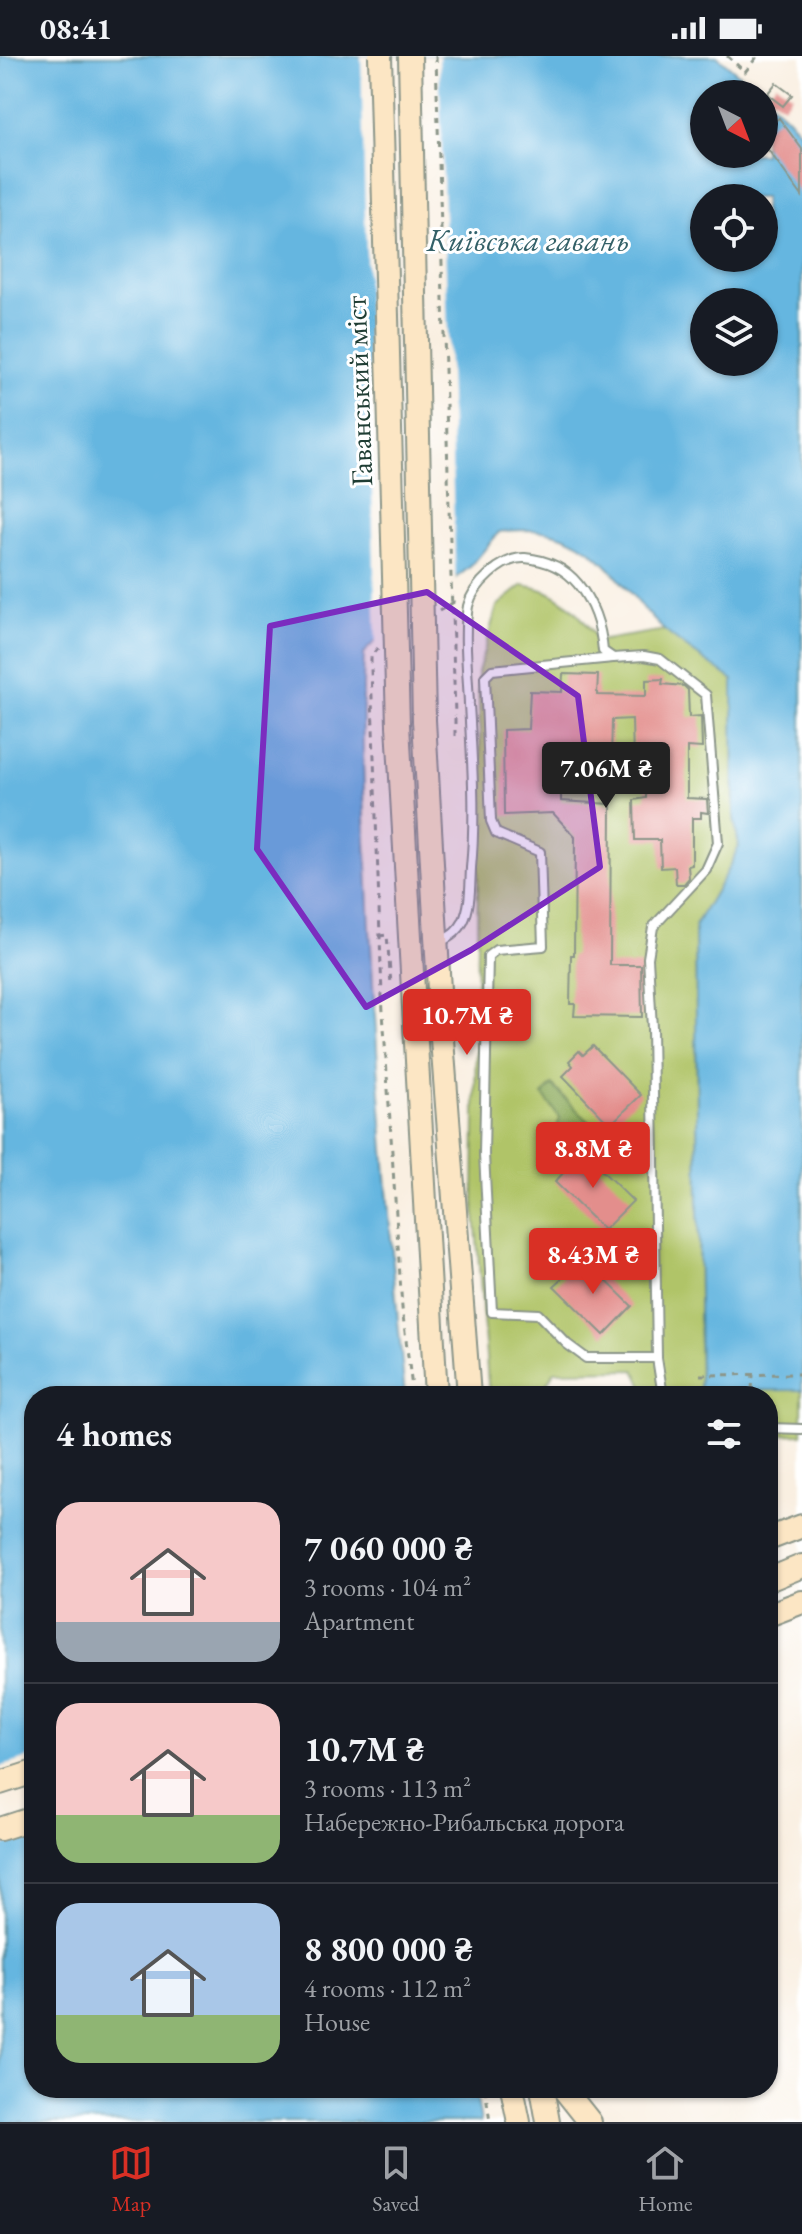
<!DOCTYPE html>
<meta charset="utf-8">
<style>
body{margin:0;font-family:"EB Garamond",serif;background:#20242c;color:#f1f3f6;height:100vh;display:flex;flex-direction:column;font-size:30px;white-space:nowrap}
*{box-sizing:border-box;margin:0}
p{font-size:26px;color:#9ea1a6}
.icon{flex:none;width:44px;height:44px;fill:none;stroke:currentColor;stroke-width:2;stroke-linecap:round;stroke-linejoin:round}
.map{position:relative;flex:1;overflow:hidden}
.drawer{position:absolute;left:24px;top:1330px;width:754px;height:712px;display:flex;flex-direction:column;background:#171b24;border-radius:32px;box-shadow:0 2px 6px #0004}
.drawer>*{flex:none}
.needle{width:52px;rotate:138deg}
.buttons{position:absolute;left:690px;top:24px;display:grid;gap:16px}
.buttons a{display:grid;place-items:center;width:88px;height:88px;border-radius:50%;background:#171b24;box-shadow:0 2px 6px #0004;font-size:40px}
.price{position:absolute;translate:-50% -68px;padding:0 18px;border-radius:8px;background:#d93025;color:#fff;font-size:26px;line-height:52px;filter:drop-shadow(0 2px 4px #0008)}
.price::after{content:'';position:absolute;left:50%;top:48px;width:24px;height:18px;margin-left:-12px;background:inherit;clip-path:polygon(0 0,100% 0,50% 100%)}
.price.on{background:#222;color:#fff}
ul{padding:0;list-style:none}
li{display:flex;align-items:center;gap:24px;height:200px;padding:0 32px}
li+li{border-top:2px solid #363941}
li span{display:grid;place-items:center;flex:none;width:224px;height:160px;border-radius:24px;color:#555}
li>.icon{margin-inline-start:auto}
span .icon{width:96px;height:96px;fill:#fffc;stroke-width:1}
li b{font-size:34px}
h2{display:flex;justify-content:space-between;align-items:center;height:96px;padding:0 32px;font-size:34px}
.status{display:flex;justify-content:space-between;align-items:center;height:56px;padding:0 40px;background:#171b24;direction:ltr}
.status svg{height:22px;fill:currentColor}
.tab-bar{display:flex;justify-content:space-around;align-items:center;height:112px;border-top:2px solid #363941;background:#171b24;font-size:22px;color:#9ea1a6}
.tab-bar a{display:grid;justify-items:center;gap:4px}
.tab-bar .on{color:#d93025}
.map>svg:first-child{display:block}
.green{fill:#b0c468;stroke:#68804e;stroke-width:2}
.forest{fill:#8caa5c;stroke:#567448;stroke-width:2}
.water{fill:#65b6e0;stroke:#427a8a;stroke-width:2;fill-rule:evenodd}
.pier{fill:#f9efe1}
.building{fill:#e38e8c}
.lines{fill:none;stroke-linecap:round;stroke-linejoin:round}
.lane-casing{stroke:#8c968a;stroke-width:12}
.secondary-casing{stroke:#8c968a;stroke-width:26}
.path{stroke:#8c968a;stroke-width:3;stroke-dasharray:6 6;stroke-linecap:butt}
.lane{stroke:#fff;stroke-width:8}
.secondary{stroke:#fce6c4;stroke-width:22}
.secondary-bridge-casing{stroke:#8c968a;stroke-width:26;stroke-linecap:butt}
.path-bridge{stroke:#8c968a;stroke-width:3;stroke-dasharray:6 6;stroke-linecap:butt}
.secondary-bridge{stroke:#fce6c4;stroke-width:22}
.marked{fill:#7b2cbf;fill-opacity:0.2;stroke:#7b2cbf;stroke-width:6;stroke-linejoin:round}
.labels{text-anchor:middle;stroke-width:6;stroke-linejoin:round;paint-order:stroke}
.street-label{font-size:30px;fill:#1f3d34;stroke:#fff}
.water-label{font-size:32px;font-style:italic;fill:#346168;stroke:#fff}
</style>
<div class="status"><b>08:41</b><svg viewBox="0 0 49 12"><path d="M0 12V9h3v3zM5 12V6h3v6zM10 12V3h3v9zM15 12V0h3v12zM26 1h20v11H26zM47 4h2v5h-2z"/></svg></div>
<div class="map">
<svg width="802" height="2066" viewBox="0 0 802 2066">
<rect width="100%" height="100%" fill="#fff"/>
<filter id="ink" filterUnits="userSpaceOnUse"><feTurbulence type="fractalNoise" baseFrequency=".0125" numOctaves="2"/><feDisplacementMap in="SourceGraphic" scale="16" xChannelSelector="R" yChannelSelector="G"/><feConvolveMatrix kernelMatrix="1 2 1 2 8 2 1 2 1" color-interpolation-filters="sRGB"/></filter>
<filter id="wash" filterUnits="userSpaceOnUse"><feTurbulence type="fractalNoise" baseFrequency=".006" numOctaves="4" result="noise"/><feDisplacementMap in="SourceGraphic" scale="32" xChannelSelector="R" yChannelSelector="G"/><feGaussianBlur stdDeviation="1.8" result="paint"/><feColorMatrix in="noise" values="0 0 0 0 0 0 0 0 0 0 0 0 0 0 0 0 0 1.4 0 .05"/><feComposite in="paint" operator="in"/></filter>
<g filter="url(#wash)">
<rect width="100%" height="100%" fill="#f9efe1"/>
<path class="green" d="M 523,529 C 531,531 540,532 548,536 C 569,546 586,565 598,585 L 665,574 L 733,624 L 734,762 L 739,790 L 726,817 L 695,870 L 700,1334 L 802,1334 L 802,1378 L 768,1379 L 768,1340 L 648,1340 L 635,1314 L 554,1315 L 540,1340 L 489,1340 L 474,1145 L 478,804 L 482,765 L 478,616 L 497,550 Z"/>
<path class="forest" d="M 552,1029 L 600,1077 C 613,1079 622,1076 635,1071 L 636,1084 L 616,1096 C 594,1090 572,1095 555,1078 L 560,1062 L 543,1039 Z"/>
<path class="water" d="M 0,0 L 717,0 L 762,38 L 704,38 L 704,98 L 764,98 L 764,40 L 787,61 L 802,78 L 802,1334 L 700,1335 L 695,870 L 726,817 L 739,790 L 734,762 L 733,624 C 710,607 684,592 663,573 C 619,531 598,476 530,474 C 519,474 509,474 499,476 L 471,510 L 369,591 L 364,598 C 360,690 366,781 370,872 C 378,1028 390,1184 405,1340 L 34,1340 L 34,2032 L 475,2032 L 481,2066 L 0,2066 ZM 704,142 L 764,142 L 764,202 L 704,202 ZM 704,246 L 764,246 L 764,306 L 704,306 Z"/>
<g class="pier">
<path d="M 361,0 L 439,0 L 456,527 L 376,590 Z"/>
<path d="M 34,1700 L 34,1780 L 0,1791 L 0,1711 Z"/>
</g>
<g id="blocks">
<g class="building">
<path d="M 776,27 L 792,39 L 783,50 L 767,38 Z"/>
<path d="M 779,62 L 802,93 L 802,140 L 764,88 L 764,73 Z"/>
<path d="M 563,618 L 598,619 L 597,639 L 646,640 L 646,624 L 663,623 L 662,628 L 684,630 L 688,634 L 689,661 L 701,660 L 702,692 L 687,691 L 687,742 L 707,743 L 708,757 L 701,756 L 701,762 L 692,762 L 692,809 L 688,810 L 689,822 L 684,828 L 676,828 L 675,811 L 661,812 L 660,784 L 635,784 L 634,744 L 646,742 L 645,704 L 633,704 L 632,663 L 612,664 L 611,704 L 561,704 L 561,745 L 611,748 L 610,909 L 641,909 L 642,961 L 574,960 L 575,948 L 570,948 L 571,899 L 574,899 L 575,781 L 553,757 L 504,759 L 503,674 L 528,673 L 530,635 L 562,636 Z"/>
<path d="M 593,990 L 641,1039 L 610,1069 L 563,1020 L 573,1010 L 569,1005 L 579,995 L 583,999 Z"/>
<path d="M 584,1097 L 633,1145 L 604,1174 L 555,1126 L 564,1116 L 559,1111 L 568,1101 L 574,1107 Z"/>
<path d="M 583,1202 L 632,1250 L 604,1279 L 554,1230 L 564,1221 L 561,1218 L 571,1208 L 574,1212 Z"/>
</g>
</g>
</g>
<g filter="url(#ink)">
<use href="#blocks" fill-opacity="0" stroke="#8c968a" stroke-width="2"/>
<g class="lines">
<defs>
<g id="lane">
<path d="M 613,602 L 492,614 L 485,621 L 491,765 L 496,777 L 540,796 L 543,890 L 496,894 L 488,900 L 484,1098 L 492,1256 L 538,1258 L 567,1288 L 586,1302 L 657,1302"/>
<path d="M 441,886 C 450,880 458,876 463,866 C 471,850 470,829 471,812 C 476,758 472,702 469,648 C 468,618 463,579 468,550 C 473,529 502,501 525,502 C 546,504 565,512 578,528 C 594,548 601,570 603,595 L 613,602 L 644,600 L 660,603 L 706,639 L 718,787 L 706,814 L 653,871 L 648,902 L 652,972 L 657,1302 L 663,1340"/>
<path d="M 768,1372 L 802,1373"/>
</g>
<g id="secondary">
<path d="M 424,664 L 441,970 L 469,1340"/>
<path d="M 398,669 L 436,1340"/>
<path d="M 768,1483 L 802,1470"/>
<path d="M 768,1524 L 802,1510"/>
<path d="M 768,1559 L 802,1546"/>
<path d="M 0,1727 L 34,1716"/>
<path d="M 0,1773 L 34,1762"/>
<path d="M 512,2032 L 519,2066"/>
<path d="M 542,2032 L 548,2066"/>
<path d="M 563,2032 L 590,2066"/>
</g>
</defs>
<use href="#lane" class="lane-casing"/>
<use href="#secondary" class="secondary-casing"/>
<g class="path">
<path d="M 727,0 L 745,16 L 756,2 L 754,0"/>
<path d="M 439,555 L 454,546 L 457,547"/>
<path d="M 378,592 L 371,600 L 371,612 L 382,940 L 402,1252 L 413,1340"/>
<path d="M 455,680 L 455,660"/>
<path d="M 379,880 L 387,879 L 391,928"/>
<path d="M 700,1319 L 802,1318"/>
<path d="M 752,1334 L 753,1319"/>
<path d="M 485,2032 L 490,2066"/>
</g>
<use href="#lane" class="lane"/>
<use href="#secondary" class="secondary"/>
<defs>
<g id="secondary-bridge">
<path d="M 380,0 L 398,669"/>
<path d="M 410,0 L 424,664"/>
</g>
</defs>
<use href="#secondary-bridge" class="secondary-bridge-casing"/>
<path class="path-bridge" d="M 436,0 L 455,660"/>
<use href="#secondary-bridge" class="secondary-bridge"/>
</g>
</g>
<path class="marked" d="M 427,536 L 578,640 L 600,811 L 471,894 L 366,951 L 257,793 L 270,570 Z"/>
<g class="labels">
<g class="street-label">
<text transform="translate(359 335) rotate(-92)" y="10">Гаванський міст</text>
</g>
<g class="water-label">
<text x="528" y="195">Київська гавань</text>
</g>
</g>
</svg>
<div class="buttons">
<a><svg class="needle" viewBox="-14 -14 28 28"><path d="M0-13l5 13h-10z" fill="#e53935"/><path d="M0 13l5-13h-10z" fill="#9ea1a6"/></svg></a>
<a><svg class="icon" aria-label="locate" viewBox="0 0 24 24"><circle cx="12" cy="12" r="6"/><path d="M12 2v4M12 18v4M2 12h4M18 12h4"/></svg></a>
<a><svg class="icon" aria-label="layers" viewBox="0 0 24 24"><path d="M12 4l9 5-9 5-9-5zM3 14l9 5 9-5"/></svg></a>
</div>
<b class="price on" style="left:606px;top:754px">7.06M ₴</b>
<b class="price" style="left:467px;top:1001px">10.7M ₴</b>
<b class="price" style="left:593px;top:1134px">8.8M ₴</b>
<b class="price" style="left:593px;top:1240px">8.43M ₴</b>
<section class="drawer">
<h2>4 homes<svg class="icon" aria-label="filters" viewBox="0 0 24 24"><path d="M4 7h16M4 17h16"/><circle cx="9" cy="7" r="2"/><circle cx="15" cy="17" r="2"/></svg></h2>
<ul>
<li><span style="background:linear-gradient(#f6c9c9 75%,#9aa5b1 0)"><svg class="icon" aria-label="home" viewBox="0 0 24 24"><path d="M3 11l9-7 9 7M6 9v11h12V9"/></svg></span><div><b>7 060 000 ₴</b><p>3 rooms · 104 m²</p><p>Apartment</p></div></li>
<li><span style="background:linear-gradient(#f6c9c9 70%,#8fb573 0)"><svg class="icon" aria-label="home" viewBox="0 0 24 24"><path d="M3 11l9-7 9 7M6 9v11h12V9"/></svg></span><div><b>10.7M ₴</b><p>3 rooms · 113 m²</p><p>Набережно-Рибальська дорога</p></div></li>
<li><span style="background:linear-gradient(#a9c7e8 70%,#8fb573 0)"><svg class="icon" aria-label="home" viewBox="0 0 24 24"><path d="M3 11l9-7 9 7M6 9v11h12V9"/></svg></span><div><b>8 800 000 ₴</b><p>4 rooms · 112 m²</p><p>House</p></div></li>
</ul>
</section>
</div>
<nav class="tab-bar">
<a class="on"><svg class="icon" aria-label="map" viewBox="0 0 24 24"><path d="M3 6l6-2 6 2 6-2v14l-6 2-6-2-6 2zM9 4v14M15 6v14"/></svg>Map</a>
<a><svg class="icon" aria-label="saved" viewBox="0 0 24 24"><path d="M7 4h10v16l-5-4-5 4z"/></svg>Saved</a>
<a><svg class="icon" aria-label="home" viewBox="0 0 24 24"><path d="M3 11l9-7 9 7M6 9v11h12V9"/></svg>Home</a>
</nav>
